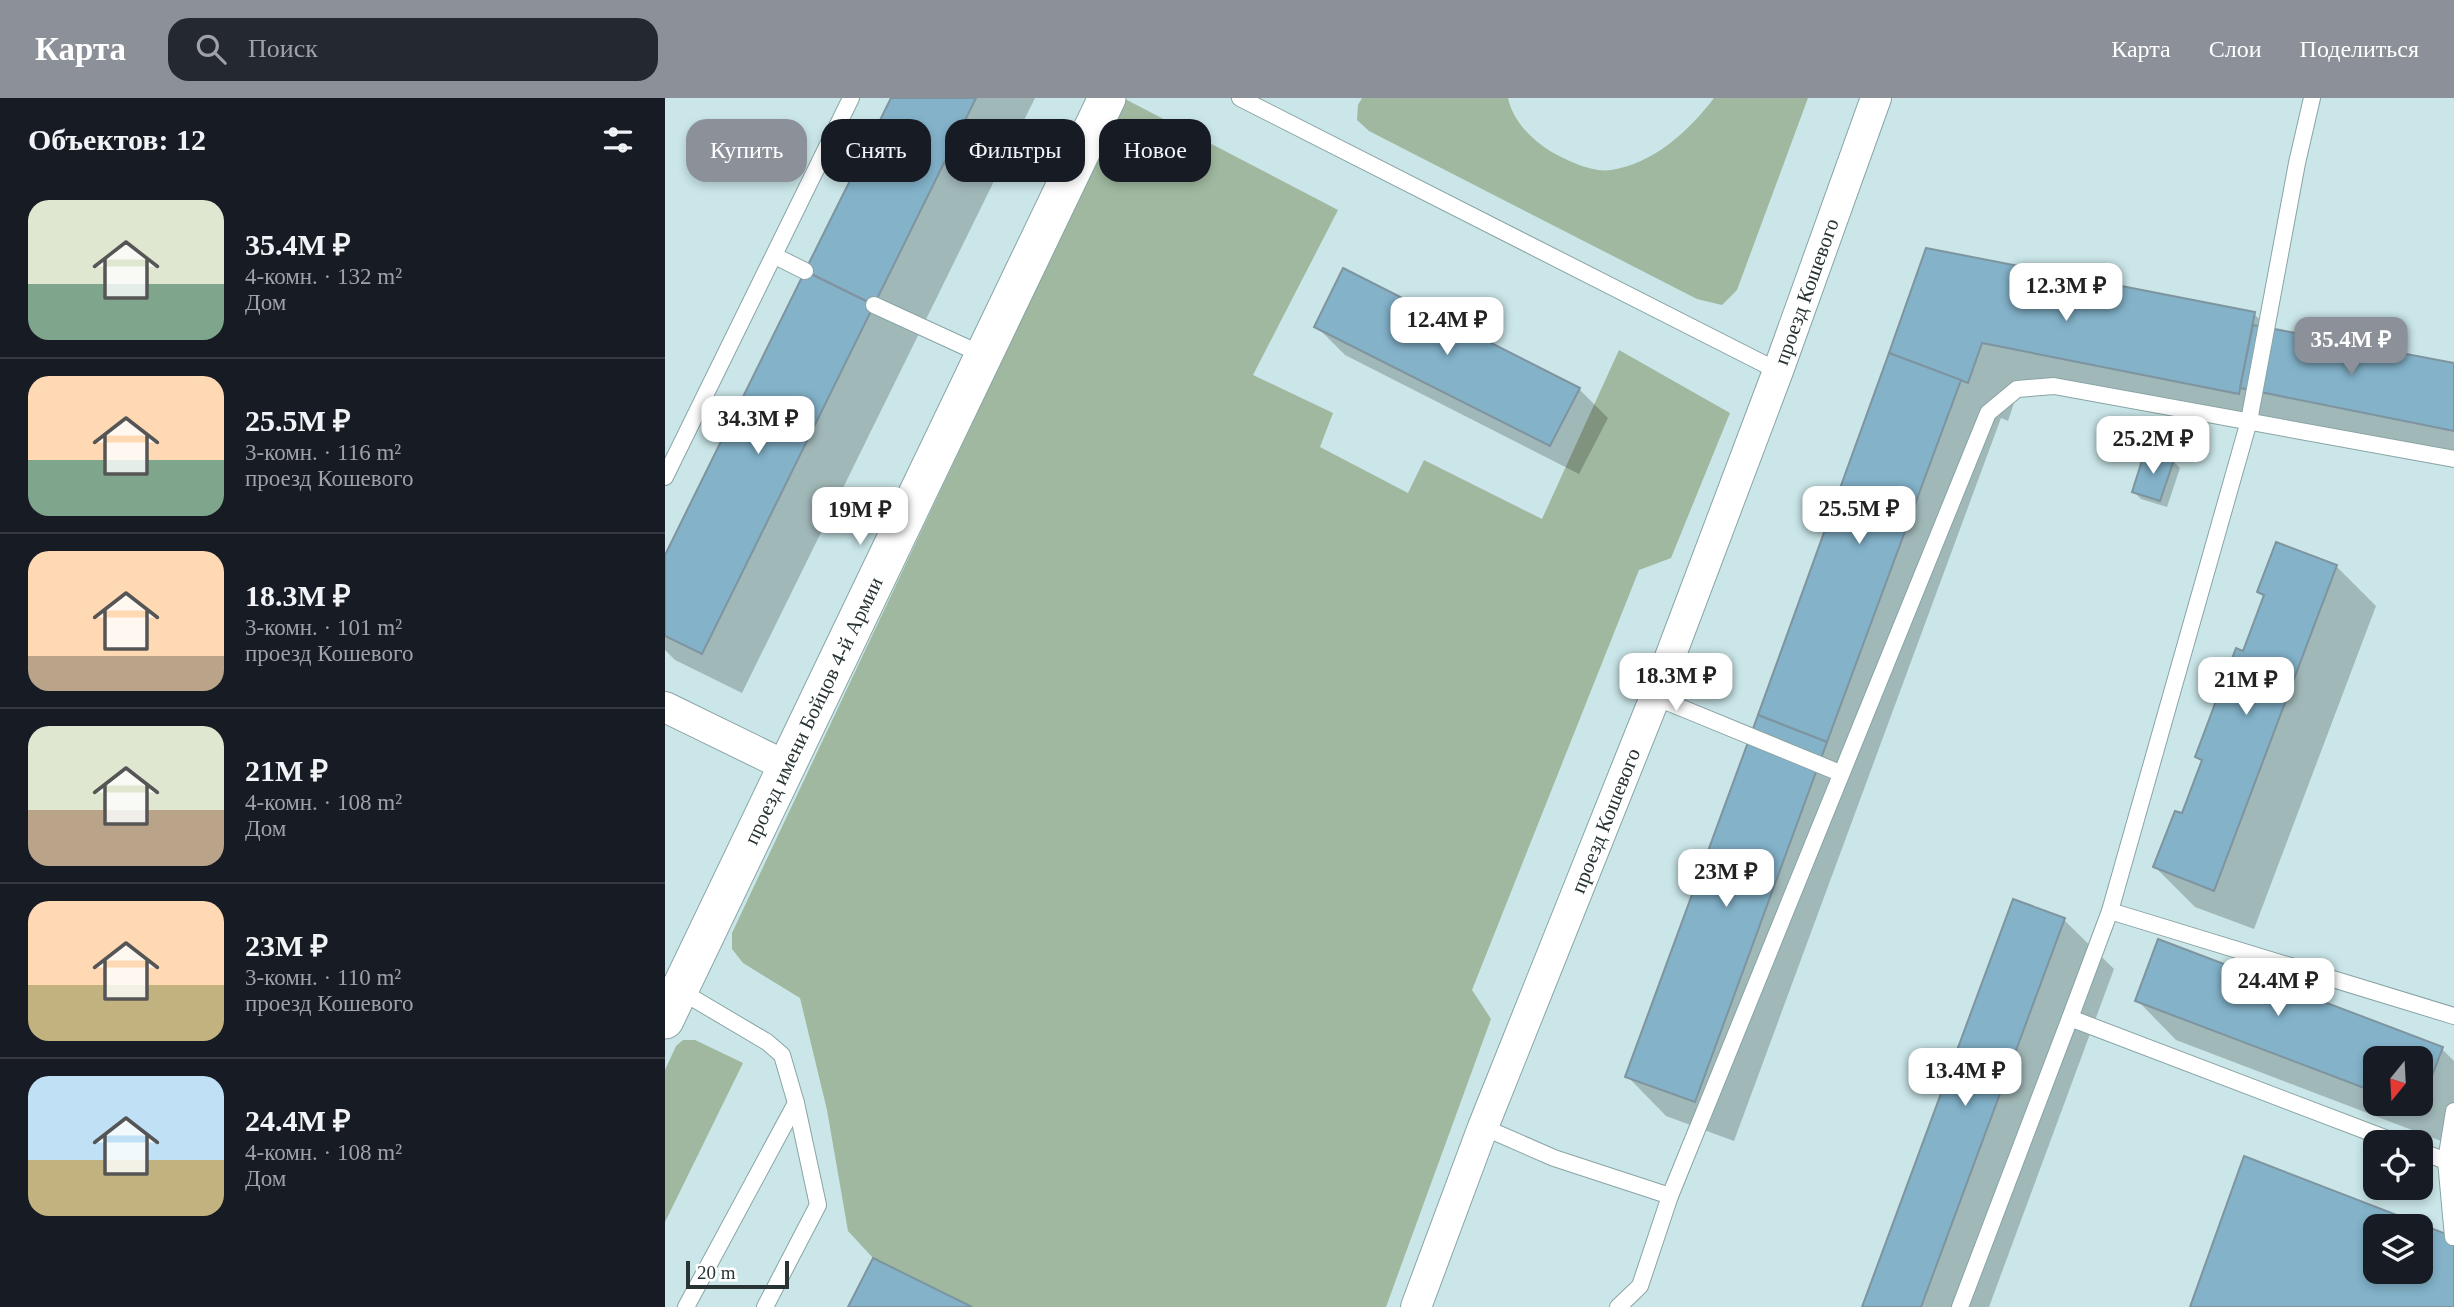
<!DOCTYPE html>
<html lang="ru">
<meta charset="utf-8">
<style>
body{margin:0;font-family:Georgia,serif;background:#242831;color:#f1f3f6;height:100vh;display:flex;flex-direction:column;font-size:26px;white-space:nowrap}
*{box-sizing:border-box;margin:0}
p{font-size:23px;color:#9ea1a6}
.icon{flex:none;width:38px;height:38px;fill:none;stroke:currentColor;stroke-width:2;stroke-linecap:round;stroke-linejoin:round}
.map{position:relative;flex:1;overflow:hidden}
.panel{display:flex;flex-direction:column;background:#171b24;width:665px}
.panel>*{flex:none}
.hud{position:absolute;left:21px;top:21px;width:665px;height:63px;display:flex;gap:14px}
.needle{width:46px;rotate:198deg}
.buttons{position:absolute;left:1698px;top:948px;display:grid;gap:14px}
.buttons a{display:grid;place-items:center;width:70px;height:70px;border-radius:14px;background:#171b24;box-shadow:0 4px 10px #0003;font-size:35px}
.scale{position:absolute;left:21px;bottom:18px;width:103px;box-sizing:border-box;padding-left:7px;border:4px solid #283334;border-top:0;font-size:19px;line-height:24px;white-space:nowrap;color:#283334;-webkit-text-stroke:5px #fff;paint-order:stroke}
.price{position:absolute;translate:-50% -60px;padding:0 16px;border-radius:14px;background:#fff;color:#222;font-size:23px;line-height:46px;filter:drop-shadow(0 2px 4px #0008)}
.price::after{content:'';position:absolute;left:50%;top:42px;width:21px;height:16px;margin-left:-10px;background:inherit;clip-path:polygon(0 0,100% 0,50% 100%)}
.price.selected{background:#8c9099;color:#fff}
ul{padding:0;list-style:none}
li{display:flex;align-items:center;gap:21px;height:175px;padding:0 28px}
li+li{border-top:2px solid #363941}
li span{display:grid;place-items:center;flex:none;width:196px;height:140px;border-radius:21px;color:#555}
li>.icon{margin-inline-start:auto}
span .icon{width:84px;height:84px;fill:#fffc;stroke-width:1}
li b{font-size:30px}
h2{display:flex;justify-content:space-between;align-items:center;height:84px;padding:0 28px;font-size:30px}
.chip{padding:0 24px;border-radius:21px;background:#171b24;box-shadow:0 4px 10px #0003;font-size:24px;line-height:63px}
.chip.selected{background:#8c9099;color:#fff}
header{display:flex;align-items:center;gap:42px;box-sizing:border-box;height:98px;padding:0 35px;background:#8c9099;color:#fff}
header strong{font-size:33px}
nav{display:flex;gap:38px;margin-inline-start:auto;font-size:24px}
.search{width:490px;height:63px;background:#242831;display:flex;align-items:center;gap:18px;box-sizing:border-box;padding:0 24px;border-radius:21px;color:#9ea1a6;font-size:26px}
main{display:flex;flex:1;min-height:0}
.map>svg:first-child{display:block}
.green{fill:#9fb89f}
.shadow{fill:#0003;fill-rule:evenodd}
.building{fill:#83b2c9;stroke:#7e949f;stroke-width:2;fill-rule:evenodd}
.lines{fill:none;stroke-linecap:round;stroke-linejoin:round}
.service-casing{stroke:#89a4a5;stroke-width:18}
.minor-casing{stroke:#89a4a5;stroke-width:32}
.tertiary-casing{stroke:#89a4a5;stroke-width:39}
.service{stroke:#fff;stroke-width:16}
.minor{stroke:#fff;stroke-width:30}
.tertiary{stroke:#fff;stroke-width:37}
.labels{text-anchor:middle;stroke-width:6;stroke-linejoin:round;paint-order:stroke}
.street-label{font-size:21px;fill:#283334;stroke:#fff}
</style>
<header>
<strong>Карта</strong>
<div class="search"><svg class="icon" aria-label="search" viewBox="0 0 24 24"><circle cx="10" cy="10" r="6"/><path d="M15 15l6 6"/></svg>Поиск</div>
<nav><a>Карта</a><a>Слои</a><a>Поделиться</a></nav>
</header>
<main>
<section class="panel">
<h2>Объектов: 12<svg class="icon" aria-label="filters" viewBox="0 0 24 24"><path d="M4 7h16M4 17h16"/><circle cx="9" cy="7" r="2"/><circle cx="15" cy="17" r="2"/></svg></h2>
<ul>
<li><span style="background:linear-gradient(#dfe7d0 60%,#7fa58c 0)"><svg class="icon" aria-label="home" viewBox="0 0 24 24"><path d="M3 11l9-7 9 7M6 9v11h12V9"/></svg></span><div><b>35.4M ₽</b><p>4-комн. · 132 m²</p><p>Дом</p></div></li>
<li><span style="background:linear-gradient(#ffd9b3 60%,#7fa58c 0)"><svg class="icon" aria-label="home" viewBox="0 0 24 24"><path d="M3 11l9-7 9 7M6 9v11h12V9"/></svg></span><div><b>25.5M ₽</b><p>3-комн. · 116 m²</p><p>проезд Кошевого</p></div></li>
<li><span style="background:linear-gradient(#ffd9b3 75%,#b9a48a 0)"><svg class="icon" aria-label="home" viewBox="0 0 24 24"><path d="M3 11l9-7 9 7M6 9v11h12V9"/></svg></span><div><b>18.3M ₽</b><p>3-комн. · 101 m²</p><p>проезд Кошевого</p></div></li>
<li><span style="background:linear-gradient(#dfe7d0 60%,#b9a48a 0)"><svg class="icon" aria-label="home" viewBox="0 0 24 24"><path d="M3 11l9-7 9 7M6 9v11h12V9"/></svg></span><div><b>21M ₽</b><p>4-комн. · 108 m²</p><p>Дом</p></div></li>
<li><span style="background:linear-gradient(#ffd9b3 60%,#c2b280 0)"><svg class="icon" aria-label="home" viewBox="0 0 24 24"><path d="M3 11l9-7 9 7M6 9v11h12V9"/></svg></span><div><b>23M ₽</b><p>3-комн. · 110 m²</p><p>проезд Кошевого</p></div></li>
<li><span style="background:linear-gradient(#bfe0f5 60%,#c2b280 0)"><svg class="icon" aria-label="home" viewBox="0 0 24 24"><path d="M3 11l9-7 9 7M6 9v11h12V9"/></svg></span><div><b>24.4M ₽</b><p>4-комн. · 108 m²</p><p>Дом</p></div></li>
</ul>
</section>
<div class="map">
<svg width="1789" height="1209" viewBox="0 0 1789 1209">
<rect width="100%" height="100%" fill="#cae6e8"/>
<g class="green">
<path d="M 697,0 L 843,0 C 848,23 866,41 885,53 C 901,62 927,75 946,72 C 988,66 1024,33 1049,0 L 1143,0 L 1072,192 L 1057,207 L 1032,201 L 704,33 L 692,22 L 693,7 Z"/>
<path d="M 460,1 L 673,112 L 588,277 L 668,315 L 655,349 L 743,395 L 759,362 L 877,421 L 954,252 L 1065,315 L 1006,460 L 974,472 L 807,892 L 826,921 L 721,1209 L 307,1209 L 208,1160 L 183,1133 L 162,1012 L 135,900 L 78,865 L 67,851 L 67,835 Z"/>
<path d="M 18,942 L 30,942 L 78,965 L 0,1124 L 0,972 L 11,948 Z"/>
</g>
<g class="shadow">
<path d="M 228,0 L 370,0 L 77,595 L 10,562 L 0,552 L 0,461 Z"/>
<path d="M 1262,152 L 1589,216 L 1606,232 L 1789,267 L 1789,364 L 1356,284 L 1343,323 L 1336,320 L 1069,1043 L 1001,1018 L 962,978 Z"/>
<path d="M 651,228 L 914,291 L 943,320 L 914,376 L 680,257 Z"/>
<path d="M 1508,363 L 1515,370 L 1502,409 L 1476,401 L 1469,394 Z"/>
<path d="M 1671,468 L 1711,508 L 1589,831 L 1530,809 L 1490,769 L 1518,717 L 1538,664 L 1532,658 L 1579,556 L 1600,500 L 1594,494 Z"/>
<path d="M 1399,822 L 1449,871 L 1324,1209 L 1199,1209 Z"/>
<path d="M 1472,902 L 1777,951 L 1789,963 L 1789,1048 L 1511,942 ZM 1710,961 L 1755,961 L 1755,1006 L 1710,1006 Z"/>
</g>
<g class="building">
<path d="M 226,0 L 311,0 L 209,207 L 140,173 Z"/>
<path d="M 1261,150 L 1590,214 L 1574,296 L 1317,245 L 1303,285 L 1224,255 Z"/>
<path d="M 678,170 L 915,290 L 885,348 L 649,229 Z"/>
<path d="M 140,173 L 209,207 L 37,556 L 0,538 L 0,457 Z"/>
<path d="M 1588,227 L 1789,265 L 1789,333 L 1575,290 Z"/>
<path d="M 1224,255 L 1296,282 L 1162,644 L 1093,617 Z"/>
<path d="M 1480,353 L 1509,362 L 1495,403 L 1467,394 Z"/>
<path d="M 1611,444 L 1672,467 L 1549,793 L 1488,769 L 1510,713 L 1517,715 L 1537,662 L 1530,659 L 1571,550 L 1578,553 L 1599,497 L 1592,494 Z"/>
<path d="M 1093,617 L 1162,644 L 1030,1004 L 960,979 Z"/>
<path d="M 1348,801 L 1400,820 L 1256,1209 L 1197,1209 Z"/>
<path d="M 1493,841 L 1778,949 L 1754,1011 L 1741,1006 L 1755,1006 L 1755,961 L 1710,961 L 1710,994 L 1470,903 Z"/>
<path d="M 1579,1058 L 1789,1139 L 1789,1209 L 1525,1209 ZM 1710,1129 L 1755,1129 L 1755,1174 L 1710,1174 Z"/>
<path d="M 208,1160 L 307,1209 L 183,1209 Z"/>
</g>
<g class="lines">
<defs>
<g id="service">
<path d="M 575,0 L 1113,273"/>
<path d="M 110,158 L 140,173"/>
<path d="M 209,207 L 318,257"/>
<path d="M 0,379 L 186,0"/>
<path d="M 990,599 L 1175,675"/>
<path d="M 1445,813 L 1789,918"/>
<path d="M 14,892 L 102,944 L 117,957 L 131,1005 L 21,1209"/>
<path d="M 1405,920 L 1445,813 L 1584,323 L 1632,65 L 1647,0"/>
<path d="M 818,1029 L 889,1060 L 1005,1098 L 975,1188 L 953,1209"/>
<path d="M 1755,1053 L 1781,1063"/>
<path d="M 1005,1098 L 1323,315 L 1352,291 L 1389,288 L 1789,361"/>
<path d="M 1788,1139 L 1781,1063 L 1789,1013"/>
<path d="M 100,1209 L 153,1107 L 131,1005"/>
<path d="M 1295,1209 L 1405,920 L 1733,1045"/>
</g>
<g id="minor">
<path d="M 0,609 L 123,669"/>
<path id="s1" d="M 751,1209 L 818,1029 L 990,599 L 1113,273 L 1211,0"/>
</g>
<g id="tertiary">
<path id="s2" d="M 0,922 L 442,0"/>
</g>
</defs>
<use href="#service" class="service-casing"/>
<use href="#minor" class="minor-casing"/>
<use href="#tertiary" class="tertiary-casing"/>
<use href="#service" class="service"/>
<use href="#minor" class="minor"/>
<use href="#tertiary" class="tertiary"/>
</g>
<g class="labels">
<g class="street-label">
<text dy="7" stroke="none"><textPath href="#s1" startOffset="1088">проезд Кошевого</textPath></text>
<text dy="7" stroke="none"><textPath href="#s2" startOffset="343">проезд имени Бойцов 4-й Армии</textPath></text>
<text dy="7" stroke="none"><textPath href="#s1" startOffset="522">проезд Кошевого</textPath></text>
</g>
</g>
</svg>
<div class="buttons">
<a><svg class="needle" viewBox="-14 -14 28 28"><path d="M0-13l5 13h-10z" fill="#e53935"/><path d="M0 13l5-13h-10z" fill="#9ea1a6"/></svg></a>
<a><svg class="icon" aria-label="locate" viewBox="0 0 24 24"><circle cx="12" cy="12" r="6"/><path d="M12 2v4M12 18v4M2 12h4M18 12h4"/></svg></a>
<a><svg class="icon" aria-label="layers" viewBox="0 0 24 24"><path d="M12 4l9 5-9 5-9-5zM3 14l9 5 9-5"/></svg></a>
</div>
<div class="scale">20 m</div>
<b class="price" style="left:1401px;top:225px">12.3M ₽</b>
<b class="price" style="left:782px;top:259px">12.4M ₽</b>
<b class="price selected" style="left:1686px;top:279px">35.4M ₽</b>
<b class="price" style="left:93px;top:358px">34.3M ₽</b>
<b class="price" style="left:1488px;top:378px">25.2M ₽</b>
<b class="price" style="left:1194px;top:448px">25.5M ₽</b>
<b class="price" style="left:195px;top:449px">19M ₽</b>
<b class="price" style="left:1011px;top:615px">18.3M ₽</b>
<b class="price" style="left:1581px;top:619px">21M ₽</b>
<b class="price" style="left:1061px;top:811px">23M ₽</b>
<b class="price" style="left:1613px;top:920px">24.4M ₽</b>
<b class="price" style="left:1300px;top:1010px">13.4M ₽</b>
<div class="hud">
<a class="chip selected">Купить</a>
<a class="chip">Снять</a>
<a class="chip">Фильтры</a>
<a class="chip">Новое</a>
</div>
</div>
</main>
